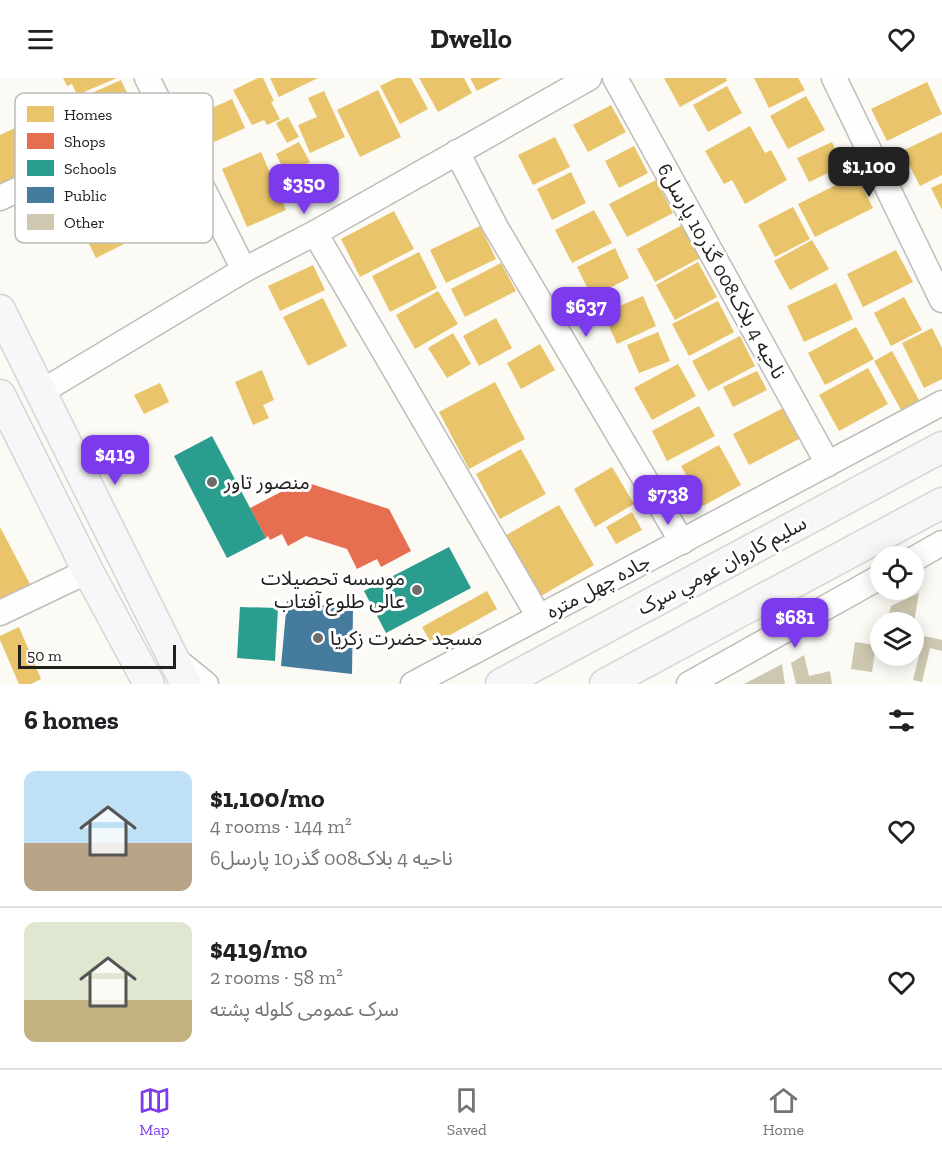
<!DOCTYPE html>
<meta charset="utf-8">
<style>
body{margin:0;font-family:"Zilla Slab","Noto Sans Arabic",serif;background:#f2f2f2;color:#202124;height:100vh;display:flex;flex-direction:column;font-size:22px;white-space:nowrap}
*{box-sizing:border-box;margin:0}
p{font-size:20px;color:#757577}
.icon{flex:none;width:33px;height:33px;fill:none;stroke:currentColor;stroke-width:2;stroke-linecap:round;stroke-linejoin:round}
.map{position:relative;height:606px;overflow:hidden}
.drawer{display:flex;flex-direction:column;background:#fff;flex:1}
.drawer>*{flex:none}
.controls{position:absolute;left:870px;top:468px;display:grid;gap:12px}
.controls a{display:grid;place-items:center;width:54px;height:54px;border-radius:50%;background:#fff;box-shadow:0 3px 15px #0003;font-size:30px}
.scale{position:absolute;left:18px;bottom:15px;width:158px;box-sizing:border-box;padding-left:6px;border:3px solid #22211d;border-top:0;font-size:16px;line-height:21px;white-space:nowrap;color:#22211d;-webkit-text-stroke:4px #fff;paint-order:stroke}
.price{position:absolute;translate:-50% -51px;padding:0 14px;border-radius:12px;background:#7c3aed;color:#fff;font-size:20px;line-height:39px;filter:drop-shadow(0 2px 3px #0008)}
.price::after{content:'';position:absolute;left:50%;top:36px;width:18px;height:14px;margin-left:-9px;background:inherit;clip-path:polygon(0 0,100% 0,50% 100%)}
.price.selected{background:#222;color:#fff}
ul{padding:0;list-style:none}
li{display:flex;align-items:center;gap:18px;height:150px;padding:0 24px}
li+li{border-top:2px solid #e0e0e0}
li span{display:grid;place-items:center;flex:none;width:168px;height:120px;border-radius:12px;color:#555}
li>.icon{margin-inline-start:auto}
span .icon{width:72px;height:72px;fill:#fffc;stroke-width:1}
li b{font-size:26px}
h2{display:flex;justify-content:space-between;align-items:center;height:72px;padding:0 24px;font-size:26px}
header{display:flex;justify-content:space-between;align-items:center;height:78px;padding:0 24px;background:#fff;font-size:27px;font-weight:700}
.tabs{display:flex;justify-content:space-around;align-items:center;height:84px;border-top:2px solid #e0e0e0;background:#fff;font-size:16px;color:#757577}
.tabs a{display:grid;justify-items:center;gap:3px}
.tabs .selected{color:#7c3aed}
.map>svg:first-child{display:block}
.homes{fill:#e9c46a}
.shops{fill:#e76f51}
.schools{fill:#2a9d8f}
.public{fill:#457b9d}
.building{fill:#cfc8b1}
.lines{fill:none;stroke-linecap:round;stroke-linejoin:round}
.minor-casing{stroke:#bebdb9;stroke-width:27}
.major-casing{stroke:#d6d5d2;stroke-width:33}
.minor{stroke:#fefefe;stroke-width:24}
.major{stroke:#f7f6f8;stroke-width:30}
.poi-dot{fill:#6e6d69;stroke:#fff;stroke-width:2}
.labels{text-anchor:middle;stroke-width:6;stroke-linejoin:round;paint-order:stroke}
.street-label{font-size:20px;fill:#22211d;stroke:#fff}
.poi-label{font-size:20px;fill:#22211d;stroke:#fff;text-anchor:start}
.key{fill:#fff;stroke:#bdbcbb;stroke-width:1.5}
.key-label{font-size:16px;fill:#22211d}
</style>
<header><svg class="icon" aria-label="menu" viewBox="0 0 24 24"><path d="M4 6h16M4 12h16M4 18h16"/></svg>Dwello<svg class="icon" aria-label="heart" viewBox="0 0 24 24"><path d="M12 20l-8-8c-3-5 5-10 8-4 3-6 11-1 8 4z"/></svg></header>
<div class="map">
<svg width="942" height="606" viewBox="0 0 942 606">
<rect width="100%" height="100%" fill="#fbfaf5"/>
<g class="homes">
<path d="M 63,0 L 117,0 L 77,17 L 72,6 L 67,8 Z"/>
<path d="M 258,0 L 263,0 L 274,23 L 271,24 L 280,41 L 267,47 L 264,42 L 252,47 L 233,12 Z"/>
<path d="M 270,0 L 318,0 L 279,19 Z"/>
<path d="M 396,0 L 411,0 L 428,31 L 400,46 L 380,8 Z"/>
<path d="M 419,0 L 464,0 L 472,15 L 438,34 Z"/>
<path d="M 470,0 L 502,0 L 477,13 Z"/>
<path d="M 664,0 L 726,0 L 727,3 L 680,29 Z"/>
<path d="M 754,0 L 798,0 L 805,12 L 769,30 Z"/>
<path d="M 121,2 L 147,58 L 116,72 L 98,32 L 82,40 L 74,23 Z"/>
<path d="M 927,4 L 942,36 L 887,63 L 871,31 Z"/>
<path d="M 727,8 L 742,35 L 708,54 L 693,27 Z"/>
<path d="M 378,12 L 401,59 L 360,79 L 337,32 Z"/>
<path d="M 324,13 L 345,59 L 310,75 L 298,47 L 317,39 L 308,20 Z"/>
<path d="M 806,18 L 825,52 L 788,71 L 770,38 Z"/>
<path d="M 232,21 L 245,50 L 214,64 L 201,35 Z"/>
<path d="M 611,27 L 626,54 L 588,74 L 573,47 Z"/>
<path d="M 288,39 L 299,59 L 287,65 L 276,45 Z"/>
<path d="M 24,46 L 45,93 L 0,113 L 0,57 Z"/>
<path d="M 750,48 L 765,75 L 771,72 L 787,102 L 745,126 L 732,102 L 724,106 L 705,73 Z"/>
<path d="M 942,54 L 942,97 L 920,108 L 902,73 Z"/>
<path d="M 555,59 L 570,89 L 533,107 L 518,77 Z"/>
<path d="M 299,64 L 310,84 L 286,96 L 276,76 Z"/>
<path d="M 832,64 L 843,88 L 809,104 L 797,80 Z"/>
<path d="M 634,68 L 648,95 L 619,110 L 605,83 Z"/>
<path d="M 261,74 L 286,132 L 247,149 L 222,91 Z"/>
<path d="M 142,79 L 159,115 L 183,104 L 196,130 L 96,180 L 80,148 L 102,137 L 86,107 Z"/>
<path d="M 571,94 L 586,125 L 552,142 L 537,111 Z"/>
<path d="M 856,97 L 873,130 L 815,159 L 798,126 Z"/>
<path d="M 656,102 L 673,135 L 627,159 L 609,126 Z"/>
<path d="M 942,105 L 942,132 L 931,110 Z"/>
<path d="M 793,129 L 810,161 L 775,179 L 758,147 Z"/>
<path d="M 594,132 L 612,165 L 572,185 L 555,152 Z"/>
<path d="M 394,133 L 414,171 L 360,199 L 341,161 Z"/>
<path d="M 682,147 L 700,180 L 655,204 L 637,171 Z"/>
<path d="M 480,148 L 496,181 L 446,205 L 430,172 Z"/>
<path d="M 812,162 L 829,191 L 790,212 L 774,183 Z"/>
<path d="M 615,170 L 629,200 L 592,219 L 577,189 Z"/>
<path d="M 896,172 L 913,204 L 863,229 L 847,196 Z"/>
<path d="M 419,174 L 437,210 L 390,234 L 372,198 Z"/>
<path d="M 698,184 L 717,219 L 675,242 L 656,207 Z"/>
<path d="M 501,185 L 516,213 L 465,239 L 451,211 Z"/>
<path d="M 313,187 L 325,212 L 280,233 L 268,208 Z"/>
<path d="M 836,205 L 853,241 L 804,264 L 787,228 Z"/>
<path d="M 438,213 L 458,246 L 415,271 L 396,237 Z"/>
<path d="M 643,218 L 656,248 L 617,266 L 603,235 Z"/>
<path d="M 904,219 L 922,252 L 891,268 L 874,235 Z"/>
<path d="M 323,220 L 347,268 L 308,288 L 283,239 Z"/>
<path d="M 718,223 L 734,254 L 689,278 L 672,246 Z"/>
<path d="M 496,240 L 512,270 L 479,288 L 463,258 Z"/>
<path d="M 856,249 L 874,281 L 825,307 L 808,275 Z"/>
<path d="M 932,250 L 942,270 L 942,301 L 924,310 L 902,265 Z"/>
<path d="M 658,254 L 670,283 L 639,295 L 627,267 Z"/>
<path d="M 453,255 L 471,286 L 447,300 L 428,270 Z"/>
<path d="M 740,258 L 755,288 L 708,313 L 692,283 Z"/>
<path d="M 540,266 L 555,292 L 521,311 L 507,285 Z"/>
<path d="M 892,273 L 919,322 L 901,332 L 874,283 Z"/>
<path d="M 678,286 L 696,318 L 652,342 L 634,310 Z"/>
<path d="M 868,290 L 888,326 L 839,353 L 819,317 Z"/>
<path d="M 262,292 L 274,322 L 263,327 L 269,340 L 253,347 L 235,304 Z"/>
<path d="M 757,293 L 767,312 L 733,329 L 723,309 Z"/>
<path d="M 495,304 L 525,361 L 469,391 L 439,334 Z"/>
<path d="M 160,305 L 169,324 L 144,336 L 134,317 Z"/>
<path d="M 699,328 L 715,358 L 667,383 L 652,353 Z"/>
<path d="M 783,330 L 799,361 L 749,387 L 733,356 Z"/>
<path d="M 719,367 L 741,407 L 703,428 L 681,388 Z"/>
<path d="M 521,371 L 546,416 L 500,441 L 476,396 Z"/>
<path d="M 612,389 L 634,426 L 595,449 L 574,411 Z"/>
<path d="M 559,427 L 594,487 L 536,521 L 501,460 Z"/>
<path d="M 632,434 L 642,452 L 616,466 L 606,449 Z"/>
<path d="M 0,449 L 32,510 L 0,526 Z"/>
<path d="M 487,513 L 497,531 L 432,567 L 422,549 Z"/>
<path d="M 19,549 L 41,601 L 31,606 L 19,606 L 0,562 L 0,558 Z"/>
</g>
<path class="shops" d="M 302,403 L 389,431 L 411,473 L 381,489 L 377,481 L 357,491 L 347,471 L 306,458 L 288,468 L 282,456 L 270,462 L 268,458 L 266,460 L 250,430 Z"/>
<g class="schools">
<path d="M 212,358 L 266,460 L 227,480 L 174,378 Z"/>
<path d="M 449,469 L 471,510 L 386,555 L 364,513 Z"/>
<path d="M 240,529 L 278,530 L 275,583 L 237,580 Z"/>
</g>
<path class="public" d="M 287,523 L 353,531 L 352,596 L 281,588 Z"/>
<g class="building">
<path d="M 919,515 L 914,544 L 887,544 L 891,528 Z"/>
<path d="M 924,558 L 942,562 L 942,573 L 930,570 L 922,604 L 913,602 Z"/>
<path d="M 855,564 L 876,567 L 872,594 L 851,591 Z"/>
<path d="M 804,577 L 809,598 L 830,593 L 832,606 L 796,606 L 791,585 Z"/>
<path d="M 782,586 L 785,606 L 744,606 Z"/>
</g>
<g class="lines">
<defs>
<g id="minor">
<path d="M 147,0 L 244,192"/>
<path d="M 615,0 L 828,386"/>
<path d="M 834,0 L 942,222"/>
<path d="M 457,74 L 495,148 L 682,464"/>
<path d="M 0,120 L 62,91"/>
<path d="M 315,155 L 539,539"/>
<path d="M 41,314 L 244,192 L 315,155 L 589,0"/>
<path d="M 914,481 L 942,465"/>
<path d="M 0,535 L 88,493"/>
<path d="M 175,581 L 206,606"/>
<path d="M 413,606 L 942,325"/>
<path d="M 689,606 L 880,499"/>
</g>
<g id="major">
<path d="M 0,232 L 186,606"/>
<path d="M 0,317 L 88,493 L 149,606"/>
<path d="M 501,606 L 942,369"/>
<path d="M 605,606 L 942,425"/>
</g>
</defs>
<use href="#minor" class="minor-casing"/>
<use href="#major" class="major-casing"/>
<use href="#minor" class="minor"/>
<use href="#major" class="major"/>
</g>
<g class="poi-dot">
<circle cx="212" cy="404" r="6"/>
<circle cx="417" cy="512" r="6"/>
<circle cx="318" cy="560" r="6"/>
</g>
<g class="labels">
<g class="street-label">
<text transform="translate(722 193) rotate(61)" y="7">ناحیه 4 بلاک008 گذر10 پارسل6</text>
<text transform="translate(722 487) rotate(-28)" y="7">سلیم کاروان عومي سړک</text>
<text transform="translate(598 508) rotate(-28)" y="7">جاده چهل متره</text>
</g>
<g class="poi-label">
<text x="224" y="411">منصور تاور</text>
<text x="405" y="507" text-anchor="end">موسسه تحصیلات<tspan x="405" dy="23">عالی طلوع آفتاب</tspan></text>
<text x="330" y="567">مسجد حضرت زکریا</text>
</g>
</g>
<rect x="15" y="15" width="198" height="150" rx="9" class="key"/>
<rect x="27" y="28" width="27" height="16" fill="#e9c46a"/>
<rect x="27" y="55" width="27" height="16" fill="#e76f51"/>
<rect x="27" y="82" width="27" height="16" fill="#2a9d8f"/>
<rect x="27" y="109" width="27" height="16" fill="#457b9d"/>
<rect x="27" y="136" width="27" height="16" fill="#cfc8b1"/>
<g class="key-label">
<text x="64" y="42">Homes</text>
<text x="64" y="69">Shops</text>
<text x="64" y="96">Schools</text>
<text x="64" y="123">Public</text>
<text x="64" y="150">Other</text>
</g>
</svg>
<div class="controls">
<a><svg class="icon" aria-label="locate" viewBox="0 0 24 24"><circle cx="12" cy="12" r="6"/><path d="M12 2v4M12 18v4M2 12h4M18 12h4"/></svg></a>
<a><svg class="icon" aria-label="layers" viewBox="0 0 24 24"><path d="M12 4l9 5-9 5-9-5zM3 14l9 5 9-5"/></svg></a>
</div>
<div class="scale">50 m</div>
<b class="price selected" style="left:869px;top:120px">$1,100</b>
<b class="price" style="left:304px;top:137px">$350</b>
<b class="price" style="left:586px;top:260px">$637</b>
<b class="price" style="left:115px;top:408px">$419</b>
<b class="price" style="left:668px;top:448px">$738</b>
<b class="price" style="left:795px;top:571px">$681</b>
</div>
<section class="drawer">
<h2>6 homes<svg class="icon" aria-label="filters" viewBox="0 0 24 24"><path d="M4 7h16M4 17h16"/><circle cx="9" cy="7" r="2"/><circle cx="15" cy="17" r="2"/></svg></h2>
<ul>
<li><span style="background:linear-gradient(#bfe0f5 60%,#b9a48a 0)"><svg class="icon" aria-label="home" viewBox="0 0 24 24"><path d="M3 11l9-7 9 7M6 9v11h12V9"/></svg></span><div><b>$1,100/mo</b><p>4 rooms · 144 m²</p><p>ناحیه 4 بلاک008 گذر10 پارسل6</p></div><svg class="icon" aria-label="heart" viewBox="0 0 24 24"><path d="M12 20l-8-8c-3-5 5-10 8-4 3-6 11-1 8 4z"/></svg></li>
<li><span style="background:linear-gradient(#dfe7d0 65%,#c2b280 0)"><svg class="icon" aria-label="home" viewBox="0 0 24 24"><path d="M3 11l9-7 9 7M6 9v11h12V9"/></svg></span><div><b>$419/mo</b><p>2 rooms · 58 m²</p><p>سرک عمومی کلوله پشته</p></div><svg class="icon" aria-label="heart" viewBox="0 0 24 24"><path d="M12 20l-8-8c-3-5 5-10 8-4 3-6 11-1 8 4z"/></svg></li>
</ul>
</section>
<nav class="tabs">
<a class="selected"><svg class="icon" aria-label="map" viewBox="0 0 24 24"><path d="M3 6l6-2 6 2 6-2v14l-6 2-6-2-6 2zM9 4v14M15 6v14"/></svg>Map</a>
<a><svg class="icon" aria-label="saved" viewBox="0 0 24 24"><path d="M7 4h10v16l-5-4-5 4z"/></svg>Saved</a>
<a><svg class="icon" aria-label="home" viewBox="0 0 24 24"><path d="M3 11l9-7 9 7M6 9v11h12V9"/></svg>Home</a>
</nav>
